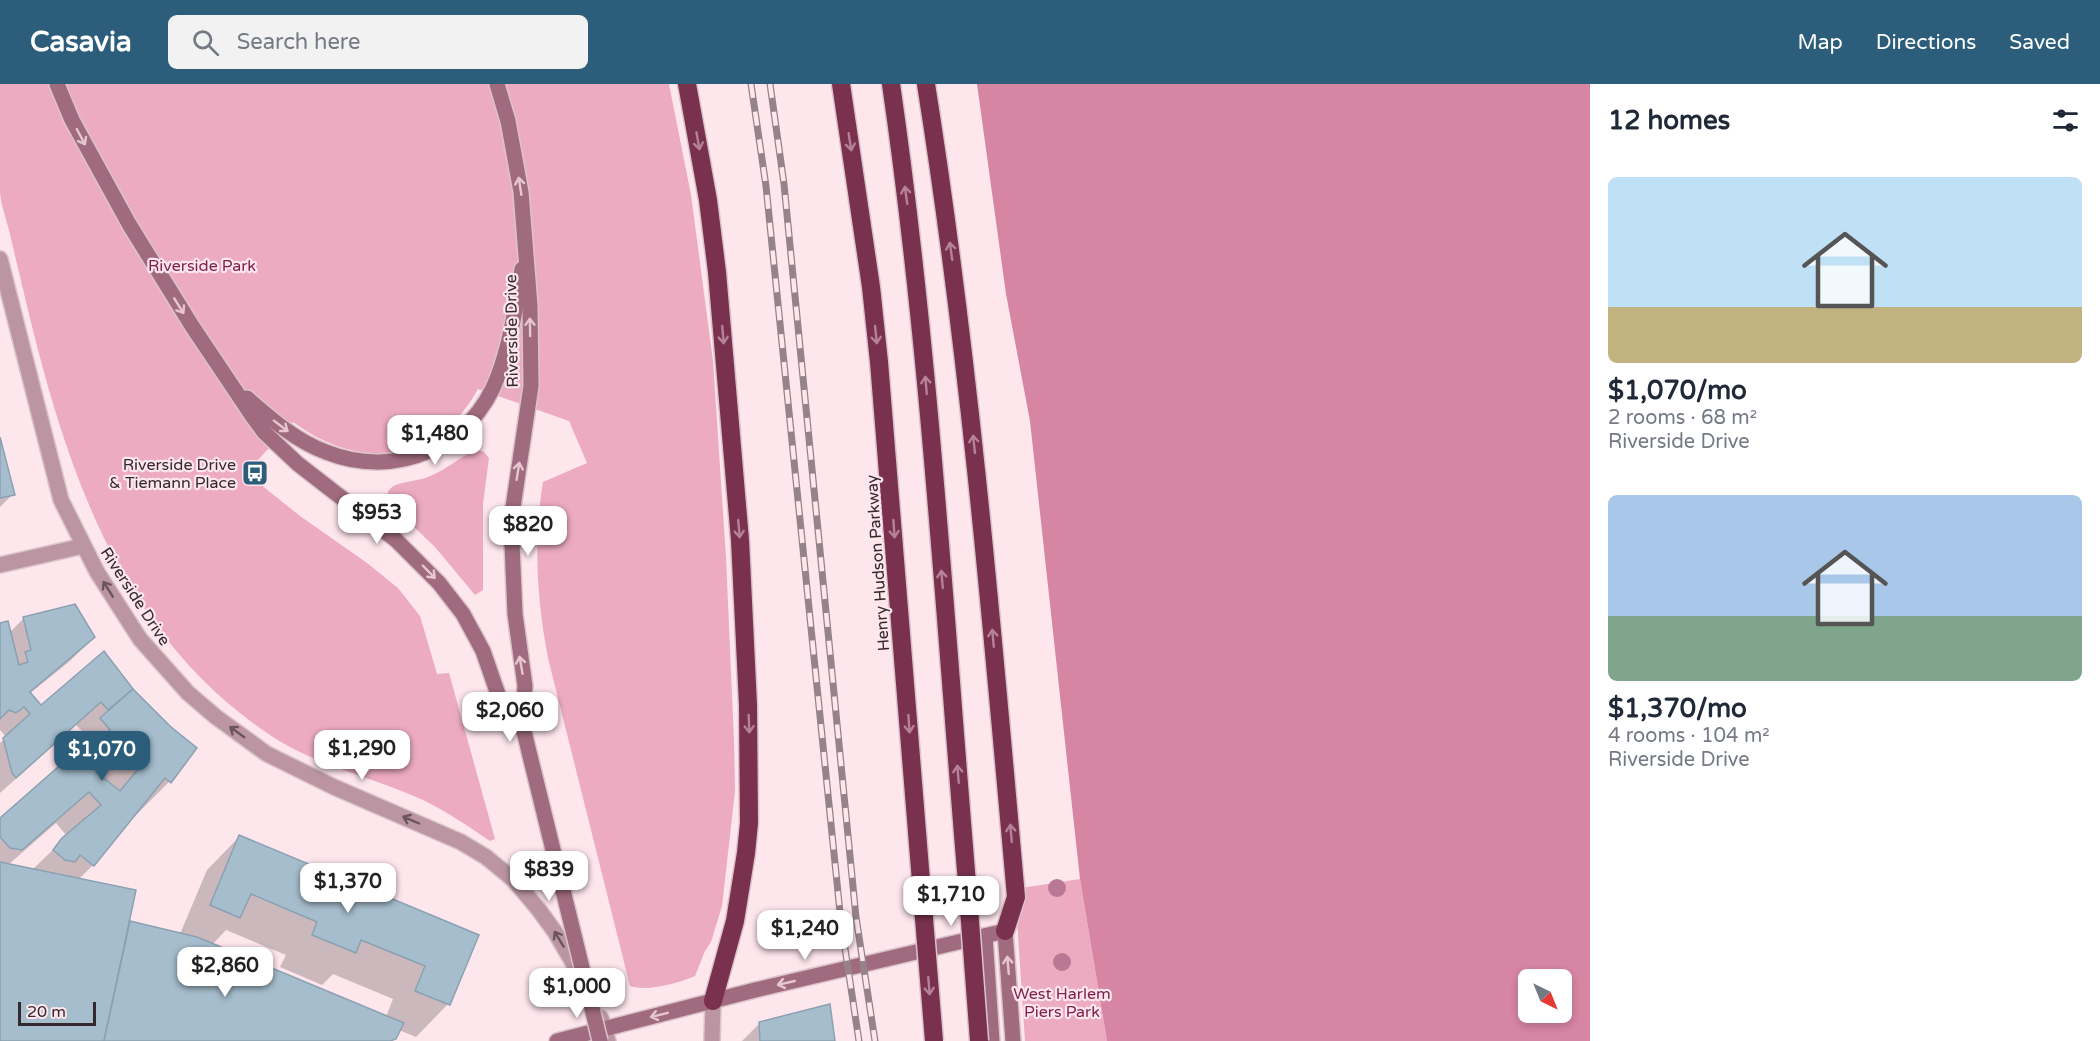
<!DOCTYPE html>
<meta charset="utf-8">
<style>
body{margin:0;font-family:"Varela Round",sans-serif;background:#f2f2f3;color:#1f2937;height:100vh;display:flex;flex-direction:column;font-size:22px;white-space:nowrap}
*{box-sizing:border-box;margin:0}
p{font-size:20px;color:#747a83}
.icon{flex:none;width:33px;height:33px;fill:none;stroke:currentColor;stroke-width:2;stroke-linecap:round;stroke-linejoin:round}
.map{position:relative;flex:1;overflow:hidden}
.details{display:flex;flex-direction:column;background:#fff;width:510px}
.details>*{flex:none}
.needle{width:39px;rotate:137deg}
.buttons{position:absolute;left:1518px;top:885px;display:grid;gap:12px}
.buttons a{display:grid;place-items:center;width:54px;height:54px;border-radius:9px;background:#fff;box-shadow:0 3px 9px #0003;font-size:30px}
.scale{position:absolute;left:18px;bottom:15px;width:78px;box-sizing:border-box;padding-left:6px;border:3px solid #34292d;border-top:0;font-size:16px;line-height:21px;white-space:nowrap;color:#34292d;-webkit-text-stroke:4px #fee6ed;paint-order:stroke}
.price{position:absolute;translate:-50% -51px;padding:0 14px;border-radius:12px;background:#fff;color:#222;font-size:20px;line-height:39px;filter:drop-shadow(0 2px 3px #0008)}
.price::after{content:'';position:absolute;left:50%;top:36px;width:18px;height:14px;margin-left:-9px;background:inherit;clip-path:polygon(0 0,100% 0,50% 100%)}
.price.on{background:#2c5e7b;color:#fff}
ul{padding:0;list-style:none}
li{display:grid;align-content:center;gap:12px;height:318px;padding:0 18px}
li span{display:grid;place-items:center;height:186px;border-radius:9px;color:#555}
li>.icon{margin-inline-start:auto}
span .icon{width:108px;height:108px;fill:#fffc;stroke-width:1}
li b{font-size:26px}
h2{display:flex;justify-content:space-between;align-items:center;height:72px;padding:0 18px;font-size:26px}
header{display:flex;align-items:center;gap:36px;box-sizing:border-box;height:84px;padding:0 30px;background:#2c5e7b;color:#fff}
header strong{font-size:28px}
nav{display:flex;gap:33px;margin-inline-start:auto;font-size:21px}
.search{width:420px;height:54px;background:#f2f2f3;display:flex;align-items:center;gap:15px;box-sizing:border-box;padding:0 21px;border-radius:9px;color:#747a83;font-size:22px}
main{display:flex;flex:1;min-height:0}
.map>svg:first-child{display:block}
.green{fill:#edabc1}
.water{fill:#d685a2;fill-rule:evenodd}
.shadow{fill:#0003;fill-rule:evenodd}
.building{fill:#a6bdcd;stroke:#8aa1b1;stroke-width:1.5;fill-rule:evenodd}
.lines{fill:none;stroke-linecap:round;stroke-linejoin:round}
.street-casing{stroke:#dac4ca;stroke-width:18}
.secondary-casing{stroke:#dac4ca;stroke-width:18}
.highway-casing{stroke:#dac4ca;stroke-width:21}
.street{stroke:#bb96a2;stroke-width:15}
.secondary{stroke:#a06b7e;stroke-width:15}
.highway{stroke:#79314e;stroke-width:18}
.rail-casing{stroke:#958389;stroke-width:7}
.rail{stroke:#fee6ed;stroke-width:4.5;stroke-dasharray:14;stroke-linecap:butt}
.secondary-bridge-casing{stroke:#dac4ca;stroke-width:18;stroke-linecap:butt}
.highway-bridge-casing{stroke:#dac4ca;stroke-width:21;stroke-linecap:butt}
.secondary-bridge{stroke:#a06b7e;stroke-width:15}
.highway-bridge{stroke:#79314e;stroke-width:18}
.tree{fill:#b97994}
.oneway{stroke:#e6c7d1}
.oneway2{stroke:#b58296}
.oneway3{stroke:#6a555c}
.labels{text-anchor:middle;stroke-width:4.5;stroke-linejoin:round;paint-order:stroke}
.park-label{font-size:16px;fill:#80204c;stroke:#fee6ed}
.street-label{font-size:16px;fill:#34292d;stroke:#fee6ed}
.poi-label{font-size:16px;fill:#34292d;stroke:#fee6ed;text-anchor:end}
</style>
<header>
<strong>Casavia</strong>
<div class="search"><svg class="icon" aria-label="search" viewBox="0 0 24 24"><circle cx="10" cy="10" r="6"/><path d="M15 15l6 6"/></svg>Search here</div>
<nav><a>Map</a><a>Directions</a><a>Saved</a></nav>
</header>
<main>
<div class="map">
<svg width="1590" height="957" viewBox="0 0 1590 957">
<rect width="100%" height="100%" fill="#fee6ed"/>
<g class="green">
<path d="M 0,0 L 669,0 L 691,111 L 713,277 L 726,474 L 734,657 L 735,707 L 722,822 L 711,858 L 705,867 L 695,892 C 679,899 647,908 630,902 L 548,574 C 537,515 533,458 543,398 L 587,379 L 569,337 L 478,305 C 436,381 359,387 293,338 L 246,389 L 300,432 L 367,479 L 398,504 L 420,532 L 437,590 L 449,589 L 495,755 L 490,757 C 468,742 447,728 423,716 C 373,693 316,682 270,651 C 121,551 67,388 27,222 C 21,197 15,172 9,146 C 6,134 1,121 0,108 C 0,72 0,36 0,0 Z"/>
<path d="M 478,366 L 484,368 L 489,374 L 483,420 L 483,506 L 475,511 L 435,463 L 387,417 C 387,412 387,407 391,404 C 397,398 419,397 428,393 C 445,387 461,371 478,366 Z"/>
<path d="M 1080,795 L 1107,957 L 1025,957 L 1015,805 Z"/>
</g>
<path class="water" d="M 977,0 L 1590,0 L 1590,957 L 1107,957 L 1080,795 L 1030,337 L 1006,210 ZM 1528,896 L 1562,896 L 1562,928 L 1528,928 Z"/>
<g class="shadow">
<path d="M 0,359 L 13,410 L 0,423 Z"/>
<path d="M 24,534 L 94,553 L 70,577 L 29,610 L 41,624 L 132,606 L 170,644 L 169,698 L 137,730 L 135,728 L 93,781 L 78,796 L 128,838 L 180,850 L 207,786 L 239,753 L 477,852 L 448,920 L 416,953 L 399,946 L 392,957 L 0,957 L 0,736 L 73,672 L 68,667 L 85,650 L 76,641 L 0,709 L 0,659 L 6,653 L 0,646 L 0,540 L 9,549 ZM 56,739 L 67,752 L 32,786 L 8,781 ZM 226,846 L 286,871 L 280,883 L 322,901 L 333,890 L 393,915 L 386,933 L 212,861 Z"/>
<path d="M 760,939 L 834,957 L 742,957 Z"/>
</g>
<g class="building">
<path d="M 0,353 L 15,411 L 0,414 Z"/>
<path d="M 75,520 L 95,553 L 30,608 L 41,621 L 104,567 L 133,605 L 108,626 L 101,618 L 16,694 L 12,689 L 3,654 L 30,630 L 24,623 L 16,629 L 9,626 L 0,635 L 0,539 L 8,537 L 19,581 L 28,578 L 25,568 L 31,566 L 23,533 Z"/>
<path d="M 133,605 L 171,643 L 197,664 L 171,699 L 165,694 L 94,782 L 80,771 L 75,778 L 65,776 L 53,766 L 62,754 L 101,721 L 89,708 L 22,766 L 10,764 L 0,753 L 0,734 L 98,648 L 102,653 L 110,646 L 100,634 ZM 130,662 L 136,667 L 138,671 L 132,678 L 139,684 L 120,707 L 96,688 L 115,664 L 123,670 Z"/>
<path d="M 239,751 L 479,851 L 450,921 L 415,907 L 425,882 L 361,856 L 356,869 L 312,851 L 317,838 L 251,810 L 240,834 L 210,821 Z"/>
<path d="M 0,778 L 136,806 L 104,957 L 0,957 Z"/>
<path d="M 130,837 L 197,853 L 404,939 L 396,955 L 390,957 L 104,957 Z"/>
<path d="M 830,920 L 835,957 L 760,957 L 759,938 Z"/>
</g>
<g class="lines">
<defs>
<g id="street">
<path d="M 0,175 L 61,416 L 97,488 L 140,555 L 188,609 L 216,633 L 267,670 L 334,703 L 461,758 L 486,773 L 514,796 L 539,826 L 555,848 L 583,896"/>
<path d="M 0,481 L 83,462"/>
<path d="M 601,934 L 608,957"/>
<path d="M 712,957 L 713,917"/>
</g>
<g id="secondary">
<path d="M 57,0 L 72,36 L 129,140 L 192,242 L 253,333 L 264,348 L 298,380 L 396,456 L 439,499 L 463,530 L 483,567 L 501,619 L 522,639"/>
<path d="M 497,0 L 508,37 L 521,108 L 530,222 L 531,302 L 511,437 L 515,530 L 525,602 L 522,639 L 530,672"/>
<path d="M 247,314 C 271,335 296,357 326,368 C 396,396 472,363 498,292 C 511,258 516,220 522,185"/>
<path d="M 985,852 L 992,957"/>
<path d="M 557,957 L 755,906 L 1005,847 L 1013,957"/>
</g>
<g id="highway">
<path d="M 687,0 L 708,116 L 717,188 L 740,456 L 748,621 L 749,739 L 746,769 L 735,837 L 713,917"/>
<path d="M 841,0 L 871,203 L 879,278 L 923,822"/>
<path d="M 891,0 C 930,269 945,540 968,811"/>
<path d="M 926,0 C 969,270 992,541 1016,813 L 1005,847"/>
</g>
</defs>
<use href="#street" class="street-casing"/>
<use href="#secondary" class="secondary-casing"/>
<use href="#highway" class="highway-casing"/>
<use href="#street" class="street"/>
<use href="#secondary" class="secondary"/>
<use href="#highway" class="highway"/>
<defs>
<g id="rail">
<path d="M 751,0 L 766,102 L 841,838 L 859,957"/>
<path d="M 770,0 L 784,100 L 856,833 L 875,957"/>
</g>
</defs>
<use href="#rail" class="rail-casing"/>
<use href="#rail" class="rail"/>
<defs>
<path id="secondary-bridge" d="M 530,672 L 600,957"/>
<g id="highway-bridge">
<path d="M 968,811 L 979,957"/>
<path d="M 923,822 L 934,957"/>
</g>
</defs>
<use href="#secondary-bridge" class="secondary-bridge-casing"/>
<use href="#highway-bridge" class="highway-bridge-casing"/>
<use href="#secondary-bridge" class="secondary-bridge"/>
<use href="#highway-bridge" class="highway-bridge"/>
</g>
<g class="tree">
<circle cx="1057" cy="804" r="9"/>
<circle cx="1062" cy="878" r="9"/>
</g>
<defs><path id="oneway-shaft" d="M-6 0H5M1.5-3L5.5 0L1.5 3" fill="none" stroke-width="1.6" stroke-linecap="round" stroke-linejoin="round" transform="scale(1.5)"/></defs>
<g class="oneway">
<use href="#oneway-shaft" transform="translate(81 53) rotate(62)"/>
<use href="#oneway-shaft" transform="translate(520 102) rotate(-99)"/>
<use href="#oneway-shaft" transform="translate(179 222) rotate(58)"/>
<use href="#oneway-shaft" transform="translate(530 243) rotate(-91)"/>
<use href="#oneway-shaft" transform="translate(281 342) rotate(37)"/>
<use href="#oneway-shaft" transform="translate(518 387) rotate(-81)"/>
<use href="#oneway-shaft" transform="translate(429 488) rotate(46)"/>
<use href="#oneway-shaft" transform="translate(521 581) rotate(-100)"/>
<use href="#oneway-shaft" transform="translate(1008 881) rotate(-95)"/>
<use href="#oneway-shaft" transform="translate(786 899) rotate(167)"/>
<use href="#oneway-shaft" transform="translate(659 931) rotate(166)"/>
</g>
<g class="oneway2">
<use href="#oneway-shaft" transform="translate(698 57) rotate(80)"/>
<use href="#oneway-shaft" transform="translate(850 58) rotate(81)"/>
<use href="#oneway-shaft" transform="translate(906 111) rotate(-98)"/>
<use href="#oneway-shaft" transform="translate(951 167) rotate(-98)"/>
<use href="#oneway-shaft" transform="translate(723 251) rotate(85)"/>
<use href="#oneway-shaft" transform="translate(876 251) rotate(84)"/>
<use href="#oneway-shaft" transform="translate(926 301) rotate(-95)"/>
<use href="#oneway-shaft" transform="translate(974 360) rotate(-96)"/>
<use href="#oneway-shaft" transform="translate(739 445) rotate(85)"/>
<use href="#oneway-shaft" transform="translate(894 445) rotate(86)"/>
<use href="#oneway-shaft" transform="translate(942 495) rotate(-95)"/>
<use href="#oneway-shaft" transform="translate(993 554) rotate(-95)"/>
<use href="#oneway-shaft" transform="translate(749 640) rotate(88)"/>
<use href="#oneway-shaft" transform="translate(909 640) rotate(86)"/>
<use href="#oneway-shaft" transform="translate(958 690) rotate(-95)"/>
<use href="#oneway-shaft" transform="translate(1011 749) rotate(-95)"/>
<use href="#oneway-shaft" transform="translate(929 902) rotate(85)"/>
</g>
<g class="oneway3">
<use href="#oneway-shaft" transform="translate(108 505) rotate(-122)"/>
<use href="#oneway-shaft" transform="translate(237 648) rotate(-144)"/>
<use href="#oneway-shaft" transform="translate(411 736) rotate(-157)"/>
<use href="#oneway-shaft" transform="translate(559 855) rotate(-121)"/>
</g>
<defs>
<symbol id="bus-square" viewBox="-11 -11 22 22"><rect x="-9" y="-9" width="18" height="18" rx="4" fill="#2c5e7b" stroke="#fee6ed"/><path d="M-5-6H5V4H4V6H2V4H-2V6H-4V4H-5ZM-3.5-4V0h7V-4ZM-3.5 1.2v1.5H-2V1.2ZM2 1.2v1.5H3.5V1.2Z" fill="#fff"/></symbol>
</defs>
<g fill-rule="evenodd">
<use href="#bus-square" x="240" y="374" width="30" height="30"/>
</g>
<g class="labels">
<g class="park-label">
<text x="202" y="187">Riverside Park</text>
<text x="1062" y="915">West Harlem<tspan x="1062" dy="18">Piers Park</tspan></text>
</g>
<g class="street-label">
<text transform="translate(511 247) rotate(-91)" y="6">Riverside Drive</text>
<text transform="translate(877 479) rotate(-94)" y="6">Henry Hudson Parkway</text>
<text transform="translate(136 512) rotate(57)" y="6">Riverside Drive</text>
</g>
<g class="poi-label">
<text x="236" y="386">Riverside Drive<tspan x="236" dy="18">&amp; Tiemann Place</tspan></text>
</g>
</g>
</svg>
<div class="buttons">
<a><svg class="needle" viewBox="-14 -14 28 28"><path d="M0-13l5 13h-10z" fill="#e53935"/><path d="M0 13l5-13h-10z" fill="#747a83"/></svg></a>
</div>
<div class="scale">20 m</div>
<b class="price" style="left:435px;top:382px">$1,480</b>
<b class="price" style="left:377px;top:461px">$953</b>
<b class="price" style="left:528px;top:473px">$820</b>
<b class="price" style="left:510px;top:659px">$2,060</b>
<b class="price" style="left:362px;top:697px">$1,290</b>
<b class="price on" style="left:102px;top:698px">$1,070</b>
<b class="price" style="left:549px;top:818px">$839</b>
<b class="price" style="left:348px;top:830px">$1,370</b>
<b class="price" style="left:951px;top:843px">$1,710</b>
<b class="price" style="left:805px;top:877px">$1,240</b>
<b class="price" style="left:225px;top:914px">$2,860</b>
<b class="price" style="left:577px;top:935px">$1,000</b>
</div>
<section class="details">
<h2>12 homes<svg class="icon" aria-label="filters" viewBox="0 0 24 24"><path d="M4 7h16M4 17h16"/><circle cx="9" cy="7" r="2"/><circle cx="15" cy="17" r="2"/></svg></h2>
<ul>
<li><span style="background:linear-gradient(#bfe0f5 70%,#c2b280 0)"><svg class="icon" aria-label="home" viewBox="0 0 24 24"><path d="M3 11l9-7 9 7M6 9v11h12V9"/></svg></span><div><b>$1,070/mo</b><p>2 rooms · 68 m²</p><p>Riverside Drive</p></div></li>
<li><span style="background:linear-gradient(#a9c7e8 65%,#7fa58c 0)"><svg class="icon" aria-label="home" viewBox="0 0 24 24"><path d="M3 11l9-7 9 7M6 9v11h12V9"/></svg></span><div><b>$1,370/mo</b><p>4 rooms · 104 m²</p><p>Riverside Drive</p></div></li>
</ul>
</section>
</main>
